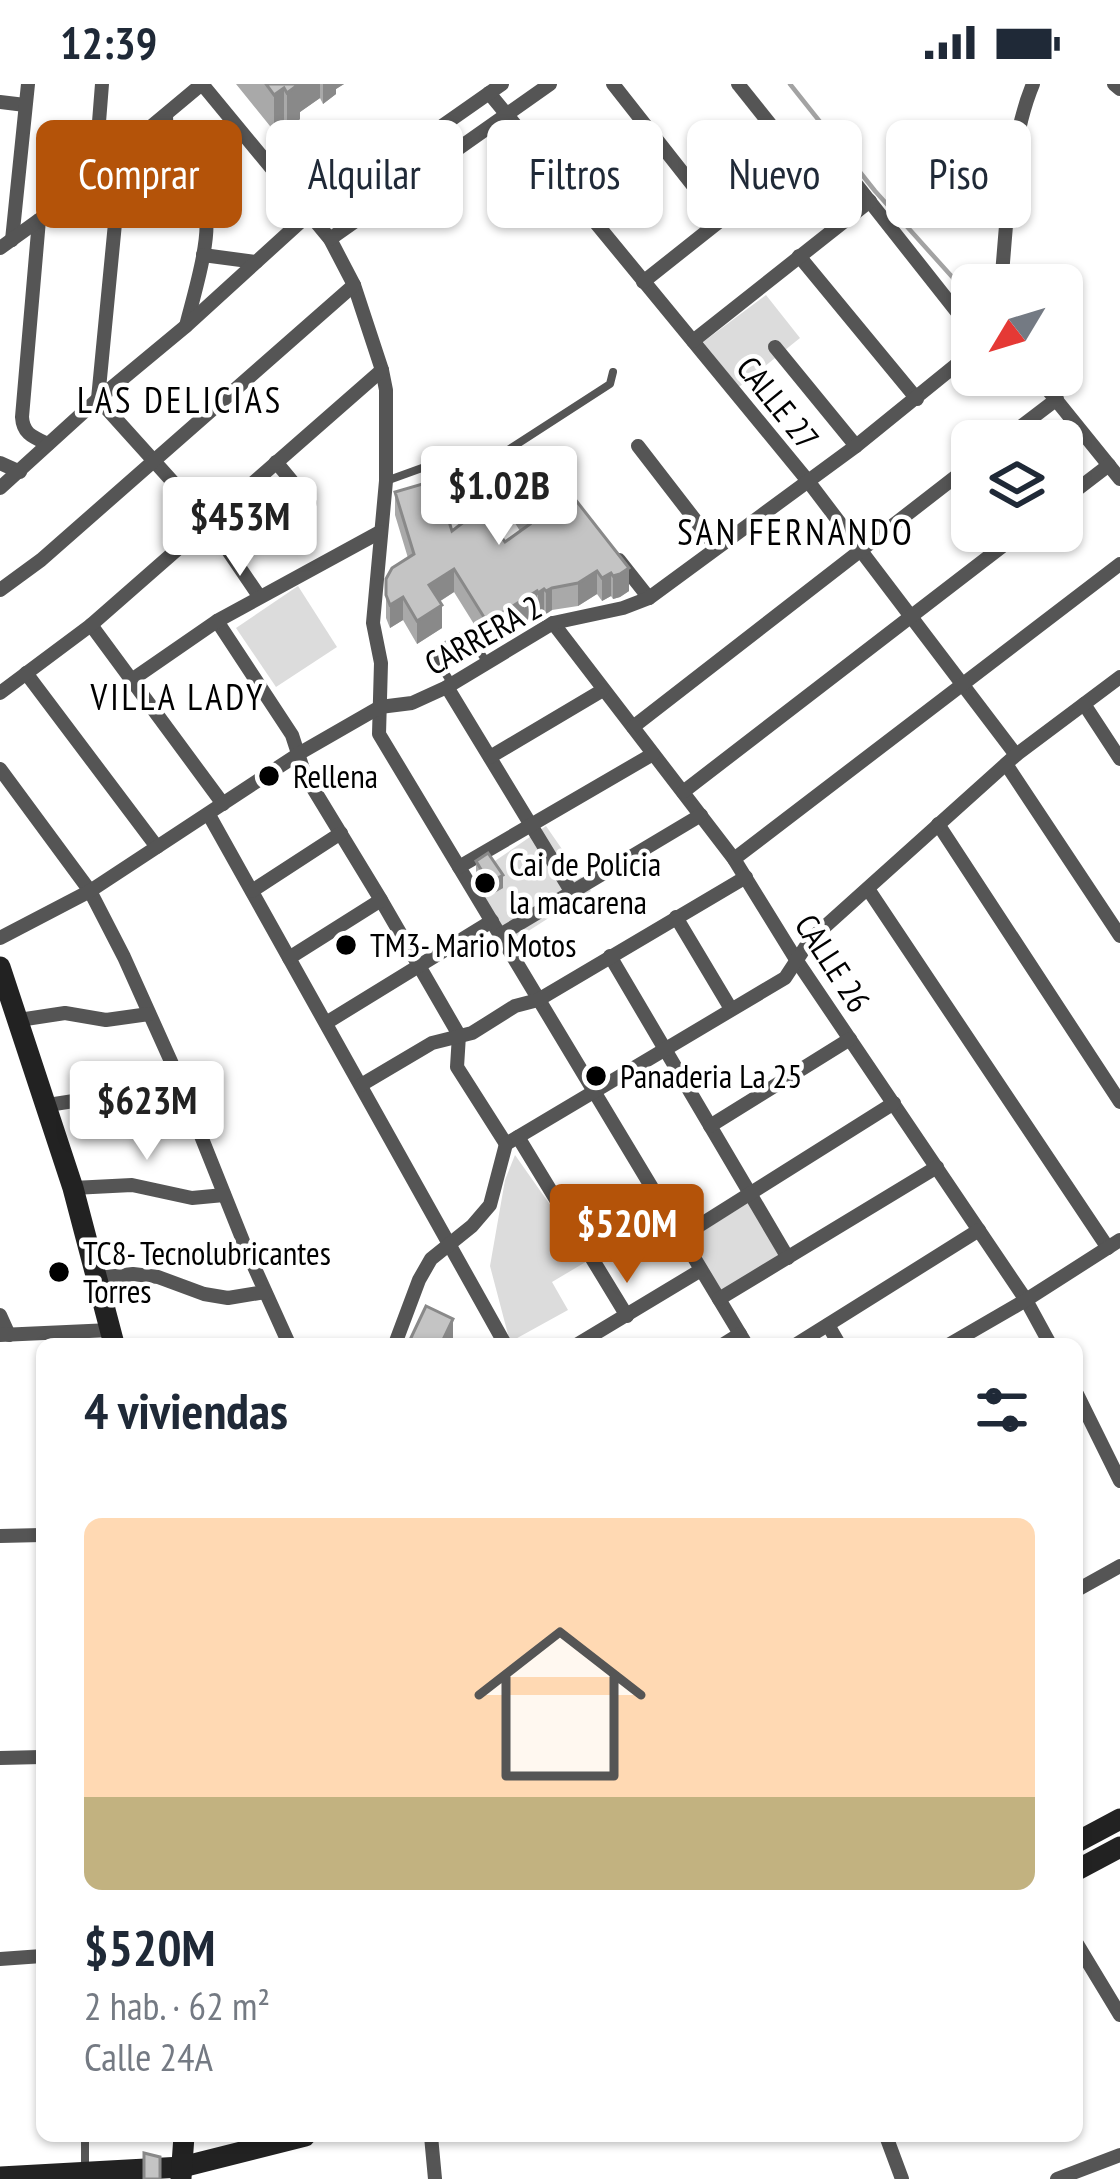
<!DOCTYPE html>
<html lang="es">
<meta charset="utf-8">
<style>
body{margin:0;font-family:"PT Sans Narrow",sans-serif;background:#f6f6f7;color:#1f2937;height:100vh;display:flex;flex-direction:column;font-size:45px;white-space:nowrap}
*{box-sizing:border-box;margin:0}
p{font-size:39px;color:#747a83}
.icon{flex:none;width:66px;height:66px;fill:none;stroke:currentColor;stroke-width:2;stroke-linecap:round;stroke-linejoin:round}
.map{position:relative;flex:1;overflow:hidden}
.drawer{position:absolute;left:36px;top:1254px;width:1047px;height:804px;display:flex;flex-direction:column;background:#fff;border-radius:18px;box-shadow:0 3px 9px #0004}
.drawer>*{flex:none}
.top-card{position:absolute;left:36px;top:36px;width:1050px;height:108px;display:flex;gap:24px}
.needle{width:78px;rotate:232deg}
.controls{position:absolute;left:951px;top:180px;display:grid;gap:24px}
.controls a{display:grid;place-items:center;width:132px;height:132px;border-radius:18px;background:#fff;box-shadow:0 3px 9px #0004;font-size:60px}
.price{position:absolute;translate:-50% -102px;padding:0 27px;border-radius:12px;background:#fff;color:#222;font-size:39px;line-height:78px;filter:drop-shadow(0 3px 6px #0008)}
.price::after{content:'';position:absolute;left:50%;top:72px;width:36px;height:27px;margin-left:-18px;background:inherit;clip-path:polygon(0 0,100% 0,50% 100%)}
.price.active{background:#b45309;color:#fff}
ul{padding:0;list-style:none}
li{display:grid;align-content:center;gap:24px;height:636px;padding:0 48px}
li+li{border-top:3px solid #e0e1e3}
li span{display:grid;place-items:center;height:372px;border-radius:18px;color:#555}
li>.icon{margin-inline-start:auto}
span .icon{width:216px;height:216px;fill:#fffc;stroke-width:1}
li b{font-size:51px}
h2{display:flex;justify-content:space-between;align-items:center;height:144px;padding:0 48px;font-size:51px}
.chip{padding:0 42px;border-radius:18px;background:#fff;box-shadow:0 3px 9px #0004;font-size:42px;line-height:108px}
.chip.active{background:#b45309;color:#fff}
.status{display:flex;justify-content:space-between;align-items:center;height:84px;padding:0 60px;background:#fff;direction:ltr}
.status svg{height:33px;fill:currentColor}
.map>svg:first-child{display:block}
.green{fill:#dcdcdc}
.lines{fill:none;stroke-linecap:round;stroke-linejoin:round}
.stream{stroke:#a3a3a3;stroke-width:4.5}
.lane{stroke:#555;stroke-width:8}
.street{stroke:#555;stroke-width:14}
.secondary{stroke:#222;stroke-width:21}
.wall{fill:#a9a9a9}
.shaded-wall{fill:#898989}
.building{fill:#c4c4c4;stroke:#898989;stroke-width:3}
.poi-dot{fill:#000;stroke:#fff;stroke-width:4.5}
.labels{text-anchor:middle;stroke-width:9;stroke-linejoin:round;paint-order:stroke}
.street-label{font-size:33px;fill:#000;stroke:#fff}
.poi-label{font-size:33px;fill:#000;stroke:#fff;text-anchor:start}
.neighbourhood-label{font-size:36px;letter-spacing:3px;fill:#000;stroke:#fff}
</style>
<div class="status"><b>12:39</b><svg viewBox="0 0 49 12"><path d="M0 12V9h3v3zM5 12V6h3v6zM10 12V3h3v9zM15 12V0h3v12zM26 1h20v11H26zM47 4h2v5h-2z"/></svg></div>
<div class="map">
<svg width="1120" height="2095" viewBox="0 0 1120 2095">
<rect width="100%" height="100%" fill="#fff"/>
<g class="green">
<path d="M 766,211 L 800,254 L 739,303 L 703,258 Z"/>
<path d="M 298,502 L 337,563 L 276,603 L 236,544 Z"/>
<path d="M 546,742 L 591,807 L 508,860 L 481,816 L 502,804 L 489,781 Z"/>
<path d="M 515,1071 L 589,1176 L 552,1198 L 568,1226 L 510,1258 L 490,1182 L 505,1096 Z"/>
<path d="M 750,1118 L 784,1174 L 719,1213 L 686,1157 Z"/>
</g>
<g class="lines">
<path class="stream" d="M 790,0 L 875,107 L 972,215"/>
<g class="lane">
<path d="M 386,397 L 469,367 L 508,366 L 610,300 L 613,288"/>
<path d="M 452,600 L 435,573 L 437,566 L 467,549 L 486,577"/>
<path d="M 85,2088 L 85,2052"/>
</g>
<g class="street">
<path d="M 202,0 L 330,155 L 354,201 L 382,286 L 386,306 L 386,397 L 373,539 L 381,579 L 379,650 L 746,1260"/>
<path d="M 613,0 L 720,136"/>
<path d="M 738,0 L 798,75"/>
<path d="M 1114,0 L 1120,5"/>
<path d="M 489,9 L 808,397 L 1016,671"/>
<path d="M 0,18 L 25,21"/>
<path d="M 166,32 C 167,51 166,72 177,89 C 186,102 201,111 205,128 C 212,153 193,214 186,242"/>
<path d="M 122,67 L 98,315 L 208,437 L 259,512"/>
<path d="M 95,89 L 102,0"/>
<path d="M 345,110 L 502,0"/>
<path d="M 39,136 L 22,333 C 23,350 33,353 48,360"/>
<path d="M 330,155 L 550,0"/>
<path d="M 12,156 L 28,0"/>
<path d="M 0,164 L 39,136 L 202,0"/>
<path d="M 203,171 L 256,178"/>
<path d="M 799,172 L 917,315"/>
<path d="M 643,198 L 817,60 L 826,62 L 972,247"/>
<path d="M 1001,201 C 1007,139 1009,57 1033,0"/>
<path d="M 693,257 L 870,117"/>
<path d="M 775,263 L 856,362"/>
<path d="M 1036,291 L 1120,395"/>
<path d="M 1002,357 L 1057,315"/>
<path d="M 638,362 L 716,463"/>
<path d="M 276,378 L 310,419"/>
<path d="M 0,379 L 20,388"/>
<path d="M 0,404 L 98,315 L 186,242 L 309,130"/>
<path d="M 1062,417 L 1109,381"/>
<path d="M 619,476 L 649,514"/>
<path d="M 0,506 L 41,476 L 354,201"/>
<path d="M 217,537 L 292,651 L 305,691 L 381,816 L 459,951 L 457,983 L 506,1060"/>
<path d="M 553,539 L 734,775 L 797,877 L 1026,1216 L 1050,1260"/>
<path d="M 91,541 L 223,720"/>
<path d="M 26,589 L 157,763"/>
<path d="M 133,595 L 217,537 L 380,448"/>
<path d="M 447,603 L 571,807"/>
<path d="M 0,609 L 91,541 L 382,286"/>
<path d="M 1084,620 L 1120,675"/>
<path d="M 633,643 L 972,380"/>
<path d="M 490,673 L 603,606"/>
<path d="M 1006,680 L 1120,852"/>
<path d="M 0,685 L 90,807 L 124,873 L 173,982 L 247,1167 L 289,1260"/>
<path d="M 683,708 L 1022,447"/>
<path d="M 209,731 L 505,1260"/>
<path d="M 938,740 L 1120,1018"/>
<path d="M 734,775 L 1120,480"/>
<path d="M 459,783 L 653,670"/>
<path d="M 868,805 L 1108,1164"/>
<path d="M 252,807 L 341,749"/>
<path d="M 676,833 L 731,925"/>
<path d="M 500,851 L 701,731"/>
<path d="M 0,854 L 90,807 L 300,669 L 380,623 L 412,619 L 447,603 L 553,539 L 623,524 L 649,514 L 856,362 L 972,268"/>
<path d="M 610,872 L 788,1174"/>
<path d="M 289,874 L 381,816"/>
<path d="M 19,936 L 65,929 L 106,936 L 149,930"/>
<path d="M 326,939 L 492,837"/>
<path d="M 361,1001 L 432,959 L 472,949 L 515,922 L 538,916 L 746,793"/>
<path d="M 48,1021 L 93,1014 L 161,1017 L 185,1014"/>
<path d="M 710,1042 L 850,955"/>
<path d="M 518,1053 L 627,1232"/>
<path d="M 506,1060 L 785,894 L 810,856 L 1016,671 L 1120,593"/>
<path d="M 73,1104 L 132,1101 L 192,1114 L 224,1111"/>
<path d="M 681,1153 L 894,1019"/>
<path d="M 98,1194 L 133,1190 L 158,1193 L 204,1210 L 228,1214 L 265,1208"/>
<path d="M 719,1215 L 937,1083"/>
<path d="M 0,1231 L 9,1251"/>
<path d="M 828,1241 L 839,1260"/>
<path d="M 0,1251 L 111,1246"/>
<path d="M 395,1260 L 419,1196 L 431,1175 L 472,1142 L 490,1121 L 506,1060"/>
<path d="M 578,1260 L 701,1186"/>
<path d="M 724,1260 L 740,1250"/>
<path d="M 797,1260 L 979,1146"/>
<path d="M 950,1260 L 1026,1216 L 1120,1156"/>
<path d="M 1077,1310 L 1120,1397"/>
<path d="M 0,1452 L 42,1451"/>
<path d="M 1077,1506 L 1120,1482"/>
<path d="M 0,1674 L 42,1673"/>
<path d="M 1077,1860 L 1120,1931"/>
<path d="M 0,1875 L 42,1872"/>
<path d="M 431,2052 L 435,2095"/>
<path d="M 886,2052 L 902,2095"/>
<path d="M 1057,2095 L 1120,2071"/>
</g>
<g class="secondary">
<path d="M 0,883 L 73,1104 L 114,1260"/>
<path d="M 1077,1758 L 1120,1735"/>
<path d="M 1077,1786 L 1120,1763"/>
<path d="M 0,2093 L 182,2083 L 305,2052"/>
<path d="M 181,2094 L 184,2052"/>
</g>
</g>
<g class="wall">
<path d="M 236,0 L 344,0 L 336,5 L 336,10 L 323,20 L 320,14 L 300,28 L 300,35 L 287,46 L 284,41 L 274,47 Z"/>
<path d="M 560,397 L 629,507 L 620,513 L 613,515 L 611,512 L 602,517 L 597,510 L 578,522 L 552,526 L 546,530 L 544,528 L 538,532 L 537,530 L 487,561 L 454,508 L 439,518 L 442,544 L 417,560 L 403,536 L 390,544 L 386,534 L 386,495 L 408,474 L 395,431 L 395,408 L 452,447 L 505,458 L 520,447 L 508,428 L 508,405 Z"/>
<path d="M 476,777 L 503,804 L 489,812 L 476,789 Z"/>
</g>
<g class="shaded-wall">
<path d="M 297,0 L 320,0 L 320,14 L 300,28 L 300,35 L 287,46 L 287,9 Z"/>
<path d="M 323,0 L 344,0 L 336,5 L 336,10 L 323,20 Z"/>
<path d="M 284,4 L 284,41 L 274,47 L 274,11 Z"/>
<path d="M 629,484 L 629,507 L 620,513 L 613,515 L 613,492 Z"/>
<path d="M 454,485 L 454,508 L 429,524 L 429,501 Z"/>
<path d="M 597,487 L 597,510 L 578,522 L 578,499 Z"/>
<path d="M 611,489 L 611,512 L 602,517 L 602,494 Z"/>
<path d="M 552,504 L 552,526 L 546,530 L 546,507 Z"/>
<path d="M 544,505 L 544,528 L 538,532 L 538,509 Z"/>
<path d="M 537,507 L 537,530 L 487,561 L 487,538 Z"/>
<path d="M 403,513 L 403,536 L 390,544 L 390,521 Z"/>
<path d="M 442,521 L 442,544 L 417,560 L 417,537 Z"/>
<path d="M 503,791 L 503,804 L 489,812 L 489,799 Z"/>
<path d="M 453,1235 L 453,1254 L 450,1260 L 441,1260 Z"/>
</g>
<g class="building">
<path d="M 266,0 L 299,0 L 287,9 L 284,4 L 274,11 Z"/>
<path d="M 555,375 L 560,382 L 558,390 L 560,396 L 629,484 L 620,490 L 613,492 L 611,489 L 602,494 L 597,487 L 578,499 L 552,504 L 546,507 L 544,505 L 538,509 L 537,507 L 487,538 L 454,485 L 429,501 L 442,521 L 417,537 L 403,513 L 390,521 L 386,511 L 386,495 L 392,484 L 414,470 L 395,408 L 436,396 L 452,447 L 482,424 L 505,458 L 530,440 L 508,405 Z"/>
<path d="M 488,769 L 503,791 L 489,799 L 476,777 Z"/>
<path d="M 426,1222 L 453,1235 L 441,1260 L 408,1260 Z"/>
<path d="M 144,2069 L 160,2073 L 160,2095 L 144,2095 Z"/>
</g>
<g class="poi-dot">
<circle cx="269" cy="692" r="12"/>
<circle cx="485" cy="799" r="12"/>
<circle cx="346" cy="861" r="12"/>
<circle cx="596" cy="992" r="12"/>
<circle cx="59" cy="1188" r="12"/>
</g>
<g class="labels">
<g class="street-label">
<text transform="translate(778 319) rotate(51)" y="12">CALLE 27</text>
<text transform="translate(483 551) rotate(-29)" y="12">CARRERA 2</text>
<text transform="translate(833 879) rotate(57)" y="12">CALLE 26</text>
</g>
<g class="poi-label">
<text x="293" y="704">Rellena</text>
<text x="509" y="792">Cai de Policia<tspan x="509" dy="38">la macarena</tspan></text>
<text x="370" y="873">TM3- Mario Motos</text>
<text x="620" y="1004">Panaderia La 25</text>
<text x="83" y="1181">TC8- Tecnolubricantes<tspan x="83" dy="38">Torres</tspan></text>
</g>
<g class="neighbourhood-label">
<text x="180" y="329">LAS DELICIAS</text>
<text x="796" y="461">SAN FERNANDO</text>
<text x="178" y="626">VILLA LADY</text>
</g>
</g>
</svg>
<div class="controls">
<a><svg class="needle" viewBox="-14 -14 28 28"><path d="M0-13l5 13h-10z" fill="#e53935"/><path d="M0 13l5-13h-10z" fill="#747a83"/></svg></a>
<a><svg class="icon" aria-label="layers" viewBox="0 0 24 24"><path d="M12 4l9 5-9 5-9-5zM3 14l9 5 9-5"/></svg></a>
</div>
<b class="price" style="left:499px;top:464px">$1.02B</b>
<b class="price" style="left:240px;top:495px">$453M</b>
<b class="price" style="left:147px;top:1079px">$623M</b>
<b class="price active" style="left:627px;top:1202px">$520M</b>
<div class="top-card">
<a class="chip active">Comprar</a>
<a class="chip">Alquilar</a>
<a class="chip">Filtros</a>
<a class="chip">Nuevo</a>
<a class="chip">Piso</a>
</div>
<section class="drawer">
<h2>4 viviendas<svg class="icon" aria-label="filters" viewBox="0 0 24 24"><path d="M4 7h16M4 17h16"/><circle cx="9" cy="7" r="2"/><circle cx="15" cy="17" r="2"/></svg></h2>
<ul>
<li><span style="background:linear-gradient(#ffd9b3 75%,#c2b280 0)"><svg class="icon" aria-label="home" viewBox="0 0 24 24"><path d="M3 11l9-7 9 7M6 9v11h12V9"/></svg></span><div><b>$520M</b><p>2 hab. · 62 m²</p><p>Calle 24A</p></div></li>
</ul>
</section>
</div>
